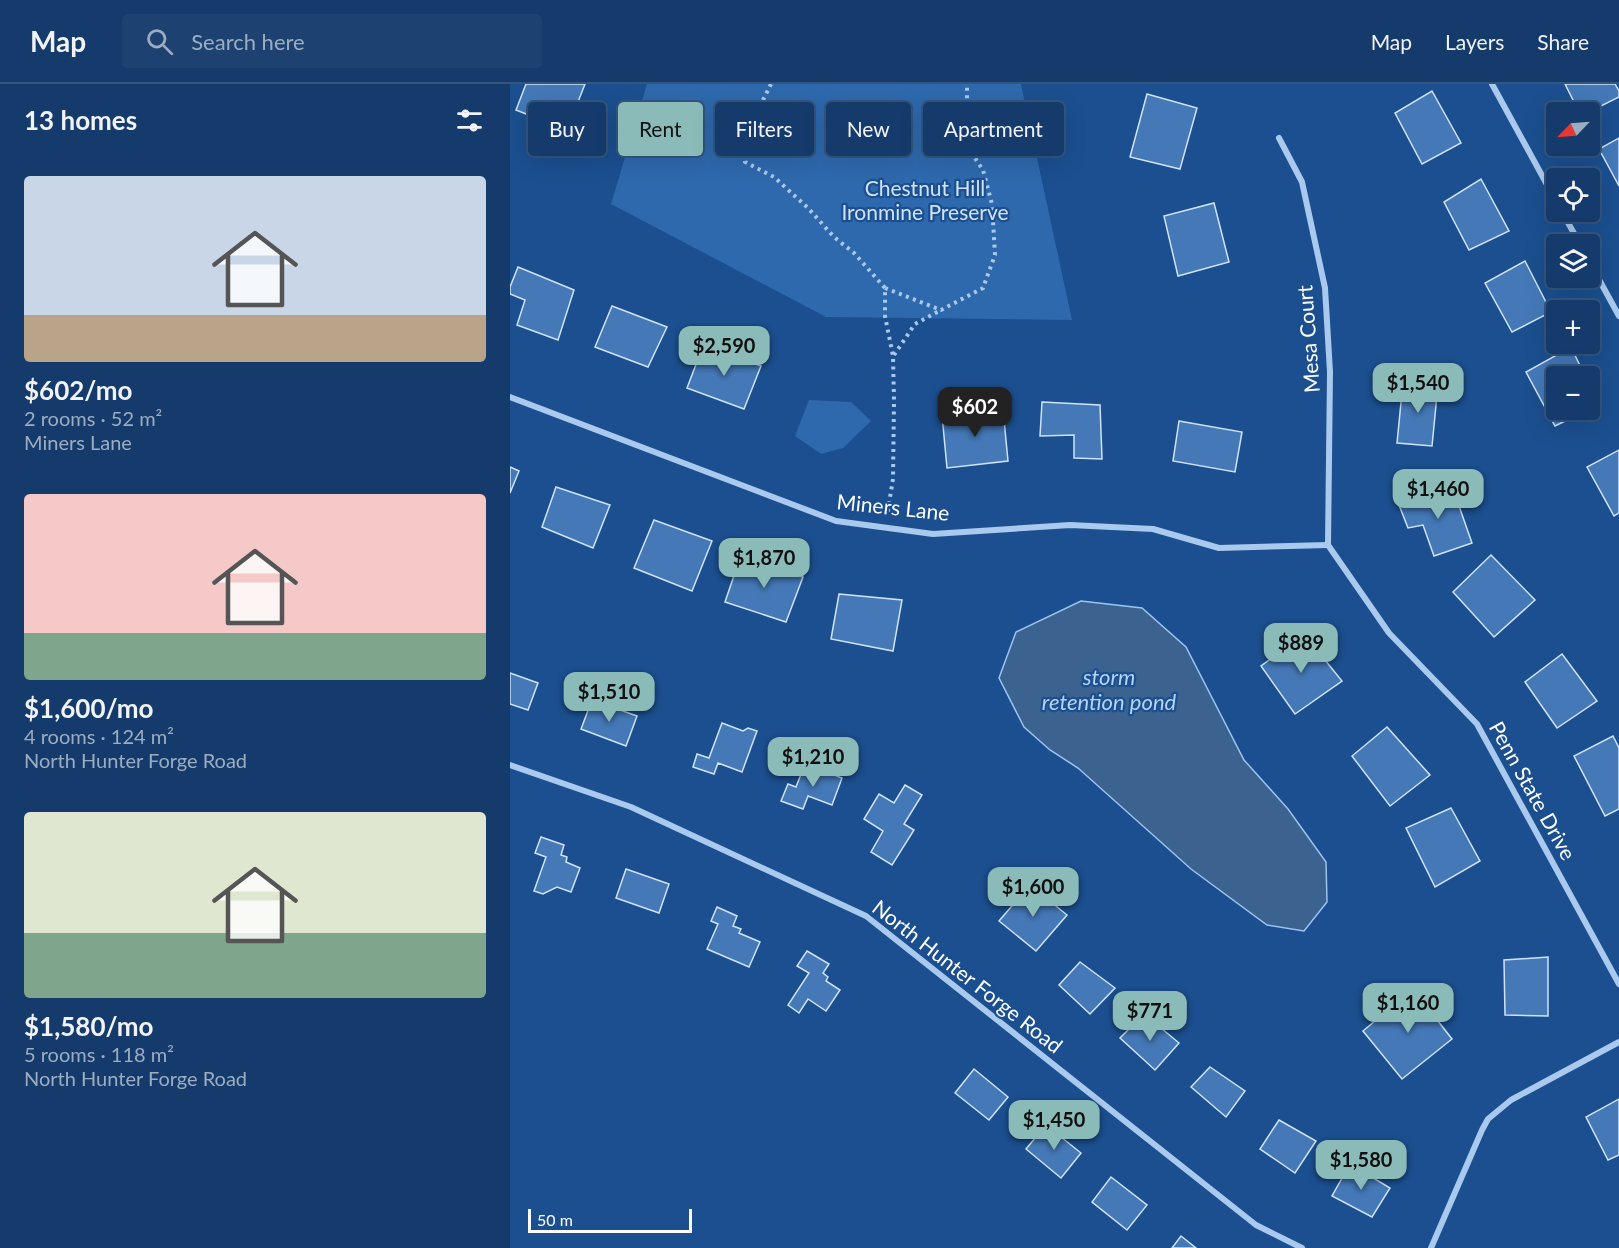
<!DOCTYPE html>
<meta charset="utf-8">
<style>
body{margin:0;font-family:Lato,sans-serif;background:#1d4271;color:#f1f3f6;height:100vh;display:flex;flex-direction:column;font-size:22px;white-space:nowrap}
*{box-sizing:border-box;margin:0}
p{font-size:20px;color:#9dadc1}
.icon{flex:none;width:33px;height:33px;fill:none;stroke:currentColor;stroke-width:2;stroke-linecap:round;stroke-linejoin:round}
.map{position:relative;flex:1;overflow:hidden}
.details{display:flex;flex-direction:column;background:#143b6b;width:510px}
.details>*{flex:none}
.banner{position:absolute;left:18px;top:18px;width:570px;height:54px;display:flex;gap:12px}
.needle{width:39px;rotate:245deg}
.fabs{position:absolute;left:1036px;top:18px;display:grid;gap:12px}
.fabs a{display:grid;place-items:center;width:54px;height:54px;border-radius:6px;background:#143b6b;box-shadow:0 6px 24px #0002,0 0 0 2px #33557e;font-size:30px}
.scale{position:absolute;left:18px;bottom:15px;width:164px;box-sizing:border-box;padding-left:6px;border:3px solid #fff;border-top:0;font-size:16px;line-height:21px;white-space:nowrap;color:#fff;-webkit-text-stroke:4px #1b4f8f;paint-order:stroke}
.price{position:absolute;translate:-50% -51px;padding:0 14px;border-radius:12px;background:#8bbbb9;color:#111;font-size:20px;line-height:39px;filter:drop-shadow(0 2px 3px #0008)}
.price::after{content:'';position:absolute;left:50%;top:36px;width:18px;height:14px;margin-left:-9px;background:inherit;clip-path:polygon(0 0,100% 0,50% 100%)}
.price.active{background:#222;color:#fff}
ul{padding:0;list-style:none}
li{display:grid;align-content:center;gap:12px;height:318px;padding:0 24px}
li span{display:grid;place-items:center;height:186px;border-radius:6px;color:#555}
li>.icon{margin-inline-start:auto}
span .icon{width:108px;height:108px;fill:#fffc;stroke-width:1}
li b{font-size:26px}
h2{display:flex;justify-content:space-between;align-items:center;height:72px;padding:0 24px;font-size:26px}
.tag{padding:0 21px;border-radius:6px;background:#143b6b;box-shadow:0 6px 24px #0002,0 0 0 2px #33557e;font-size:21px;line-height:54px}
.tag.active{background:#8bbbb9;color:#111}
header{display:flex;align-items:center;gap:36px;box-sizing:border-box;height:84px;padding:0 30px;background:#143b6b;border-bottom:2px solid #33557e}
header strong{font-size:28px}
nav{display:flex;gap:33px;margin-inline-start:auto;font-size:21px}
.search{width:420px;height:54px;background:#1d4271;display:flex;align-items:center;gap:15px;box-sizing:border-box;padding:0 21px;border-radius:6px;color:#9dadc1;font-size:22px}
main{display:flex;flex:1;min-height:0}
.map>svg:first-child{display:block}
.green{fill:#2e69ad}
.water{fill:#3c6290;stroke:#9cc4f0;stroke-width:1.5}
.building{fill:#4478b7;stroke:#cfe3fa;stroke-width:1.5}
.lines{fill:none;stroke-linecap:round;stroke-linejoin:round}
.path{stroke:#a9c9ee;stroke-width:4;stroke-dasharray:3 4.5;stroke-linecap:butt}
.minor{stroke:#a9c9ee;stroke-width:6}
.labels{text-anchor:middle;stroke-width:4.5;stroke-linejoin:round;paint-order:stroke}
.park-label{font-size:21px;fill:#cfe3fa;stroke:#1b4f8f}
.street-label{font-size:21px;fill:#fff;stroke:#1b4f8f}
.water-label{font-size:22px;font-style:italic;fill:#b5d3f5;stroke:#1b4f8f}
</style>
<header>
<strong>Map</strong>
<div class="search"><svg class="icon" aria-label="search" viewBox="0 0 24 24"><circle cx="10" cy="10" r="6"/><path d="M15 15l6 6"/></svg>Search here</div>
<nav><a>Map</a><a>Layers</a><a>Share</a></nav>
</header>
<main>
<section class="details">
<h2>13 homes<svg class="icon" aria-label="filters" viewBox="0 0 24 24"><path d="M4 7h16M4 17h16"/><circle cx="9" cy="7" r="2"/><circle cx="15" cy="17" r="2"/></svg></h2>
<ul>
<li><span style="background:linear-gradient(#c9d6e8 75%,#b9a48a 0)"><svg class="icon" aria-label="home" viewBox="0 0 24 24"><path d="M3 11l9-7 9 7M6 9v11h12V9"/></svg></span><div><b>$602/mo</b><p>2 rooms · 52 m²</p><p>Miners Lane</p></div></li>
<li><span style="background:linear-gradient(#f6c9c9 75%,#7fa58c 0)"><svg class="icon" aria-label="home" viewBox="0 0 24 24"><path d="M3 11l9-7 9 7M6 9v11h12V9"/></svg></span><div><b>$1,600/mo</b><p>4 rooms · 124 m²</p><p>North Hunter Forge Road</p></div></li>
<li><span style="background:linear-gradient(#dfe7d0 65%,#7fa58c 0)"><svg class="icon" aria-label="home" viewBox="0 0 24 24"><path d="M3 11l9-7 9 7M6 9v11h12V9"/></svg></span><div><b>$1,580/mo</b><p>5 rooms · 118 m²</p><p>North Hunter Forge Road</p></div></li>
</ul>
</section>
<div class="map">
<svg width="1109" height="1164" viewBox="0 0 1109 1164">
<rect width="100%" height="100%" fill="#1b4f8f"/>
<g class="green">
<path d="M 137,0 L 511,0 L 562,236 L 316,233 L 101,120 Z"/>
<path d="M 299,316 L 341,318 L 361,337 L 333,364 L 311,370 L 285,352 Z"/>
</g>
<path class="water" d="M 571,517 L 632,524 L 676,563 L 734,676 L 778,725 L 816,778 L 817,818 L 794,847 L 757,841 L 681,785 L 568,684 L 540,666 L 514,643 L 489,594 L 506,548 Z"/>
<g class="building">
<path d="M 16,0 L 75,0 L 57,46 L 6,26 Z"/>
<path d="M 1055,0 L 1105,0 L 1109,7 L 1109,13 L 1079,28 L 1069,28 Z"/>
<path d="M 922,7 L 951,59 L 912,80 L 885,29 Z"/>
<path d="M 637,10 L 687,24 L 670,85 L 620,73 Z"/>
<path d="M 1109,54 L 1109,102 L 1089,65 Z"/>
<path d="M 971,95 L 999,147 L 959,166 L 934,118 Z"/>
<path d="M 704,119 L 719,178 L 668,192 L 654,132 Z"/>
<path d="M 1015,177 L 1041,228 L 1002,248 L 975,199 Z"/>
<path d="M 8,183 L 64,206 L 48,256 L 7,241 L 15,216 L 0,210 L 0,203 Z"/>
<path d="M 102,222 L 157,243 L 138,283 L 85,263 Z"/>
<path d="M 193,262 L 251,282 L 234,325 L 177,304 Z"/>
<path d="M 1061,263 L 1075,292 L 1047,292 L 1047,326 L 1078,326 L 1045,342 L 1016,288 Z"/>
<path d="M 893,298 L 928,301 L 922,362 L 887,359 Z"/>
<path d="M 1080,303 L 1088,320 L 1080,324 Z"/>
<path d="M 532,318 L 590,321 L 592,375 L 564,374 L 564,351 L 530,352 Z"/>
<path d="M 493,325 L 498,377 L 437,384 L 432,331 Z"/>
<path d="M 669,337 L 732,348 L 725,388 L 663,377 Z"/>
<path d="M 1109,366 L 1109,429 L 1104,432 L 1077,383 Z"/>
<path d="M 0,383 L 9,387 L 0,409 Z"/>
<path d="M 942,402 L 962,459 L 924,472 L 913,441 L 898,444 L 889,421 Z"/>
<path d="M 46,403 L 100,421 L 83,464 L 32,443 Z"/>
<path d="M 144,436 L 202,457 L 182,507 L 124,484 Z"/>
<path d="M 231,471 L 293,493 L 276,538 L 215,518 Z"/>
<path d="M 981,471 L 1025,516 L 984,553 L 943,508 Z"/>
<path d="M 329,510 L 392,516 L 383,567 L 321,555 Z"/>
<path d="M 794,550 L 832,597 L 785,630 L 751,582 Z"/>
<path d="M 1052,570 L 1087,617 L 1047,644 L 1015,598 Z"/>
<path d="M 0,589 L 28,599 L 18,626 L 0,620 Z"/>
<path d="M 82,616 L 127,632 L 116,662 L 71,645 Z"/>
<path d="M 212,639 L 233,647 L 238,644 L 247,647 L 232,688 L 208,679 L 204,690 L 183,683 L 187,670 L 199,674 Z"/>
<path d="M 877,643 L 920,691 L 880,722 L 842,672 Z"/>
<path d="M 1103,652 L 1109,664 L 1109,725 L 1095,732 L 1064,672 Z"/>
<path d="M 295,680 L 332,694 L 322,721 L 298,712 L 293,725 L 271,717 L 278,700 L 286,703 Z"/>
<path d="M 395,701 L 412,711 L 394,740 L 404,746 L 382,781 L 361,768 L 373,747 L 354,735 L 369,710 L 384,719 Z"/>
<path d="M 941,724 L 970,777 L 925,803 L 896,744 Z"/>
<path d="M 31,753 L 54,761 L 51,771 L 57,773 L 56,778 L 70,784 L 61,808 L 47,803 L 33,810 L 24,807 L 36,773 L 25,769 Z"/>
<path d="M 116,785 L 159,800 L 149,829 L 106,814 Z"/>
<path d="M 520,801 L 557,831 L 526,867 L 489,837 Z"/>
<path d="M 207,823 L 227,832 L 223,842 L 231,845 L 229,849 L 250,858 L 239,883 L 197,865 L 208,840 L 201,837 Z"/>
<path d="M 297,867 L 319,880 L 313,889 L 318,893 L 316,897 L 330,906 L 316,927 L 298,915 L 289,929 L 278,921 L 299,889 L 287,882 Z"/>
<path d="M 1038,873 L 1038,932 L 995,931 L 994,876 Z"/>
<path d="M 570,878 L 605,904 L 580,930 L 549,901 Z"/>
<path d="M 903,905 L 942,955 L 892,995 L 853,947 Z"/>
<path d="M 634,930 L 669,959 L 645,986 L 610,954 Z"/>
<path d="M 700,983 L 735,1007 L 716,1033 L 681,1003 Z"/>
<path d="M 464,985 L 498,1013 L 479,1036 L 445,1009 Z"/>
<path d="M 1109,1015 L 1109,1071 L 1098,1076 L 1076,1033 Z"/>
<path d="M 769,1036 L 806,1057 L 785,1089 L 750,1065 Z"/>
<path d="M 536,1041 L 571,1069 L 551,1094 L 516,1065 Z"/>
<path d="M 840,1080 L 880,1104 L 862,1133 L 822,1112 Z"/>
<path d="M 601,1093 L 637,1121 L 617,1146 L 582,1118 Z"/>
<path d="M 671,1152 L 686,1164 L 662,1164 Z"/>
</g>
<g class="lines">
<g class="path">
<path d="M 261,0 L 251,20 L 237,54 L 235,78 L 264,93 L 298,124 L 324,153 L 344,169 L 375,204 L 375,232 L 383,272 L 384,317 L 383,395 L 377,432"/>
<path d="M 375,204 L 431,226 L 473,204 L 485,171 L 482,120 L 473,86 L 452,55 L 457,19 L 457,0"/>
<path d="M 384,271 L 405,240 L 431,226"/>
</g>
<g class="minor">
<path d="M 982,0 L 1047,119"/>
<path d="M 769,54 L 792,98 L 815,204 L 820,288 L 818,461"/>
<path d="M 1052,128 L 1070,160"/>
<path d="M 1080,179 L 1109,232"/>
<path d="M 0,313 L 326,437 L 423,450 L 560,441 L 643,445 L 709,464 L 818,461"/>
<path d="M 818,461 L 879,549 L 967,640 L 1109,900"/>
<path d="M 0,681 L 121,723 L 356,832 L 746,1141 L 792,1164"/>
<path d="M 921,1164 L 972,1046 L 978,1035 L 1001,1016 L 1109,958"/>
</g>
</g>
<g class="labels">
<g class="park-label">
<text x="415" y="112">Chestnut Hill<tspan x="415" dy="24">Ironmine Preserve</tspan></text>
</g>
<g class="street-label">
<text transform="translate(799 255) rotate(-94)" y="7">Mesa Court</text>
<text transform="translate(383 424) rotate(6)" y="7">Miners Lane</text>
<text transform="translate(1022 707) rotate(61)" y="7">Penn State Drive</text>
<text transform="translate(457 893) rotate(38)" y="7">North Hunter Forge Road</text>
</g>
<g class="water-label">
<text x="599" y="601">storm<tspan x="599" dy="25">retention pond</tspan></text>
</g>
</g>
</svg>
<div class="fabs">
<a><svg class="needle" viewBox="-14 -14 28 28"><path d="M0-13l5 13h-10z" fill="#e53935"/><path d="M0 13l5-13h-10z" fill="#9dadc1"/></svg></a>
<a><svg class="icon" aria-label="locate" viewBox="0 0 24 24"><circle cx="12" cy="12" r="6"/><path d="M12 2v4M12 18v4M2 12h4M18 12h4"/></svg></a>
<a><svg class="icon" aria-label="layers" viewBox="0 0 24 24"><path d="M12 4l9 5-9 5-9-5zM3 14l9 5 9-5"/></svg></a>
<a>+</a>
<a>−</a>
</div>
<div class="scale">50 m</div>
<b class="price" style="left:214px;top:293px">$2,590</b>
<b class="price" style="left:908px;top:330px">$1,540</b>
<b class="price active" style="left:465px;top:354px">$602</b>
<b class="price" style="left:928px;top:436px">$1,460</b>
<b class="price" style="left:254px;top:505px">$1,870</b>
<b class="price" style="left:791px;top:590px">$889</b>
<b class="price" style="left:99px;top:639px">$1,510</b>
<b class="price" style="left:303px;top:704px">$1,210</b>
<b class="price" style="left:523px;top:834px">$1,600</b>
<b class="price" style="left:898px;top:950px">$1,160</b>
<b class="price" style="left:640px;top:958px">$771</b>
<b class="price" style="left:544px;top:1067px">$1,450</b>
<b class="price" style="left:851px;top:1107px">$1,580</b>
<div class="banner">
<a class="tag">Buy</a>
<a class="tag active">Rent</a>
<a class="tag">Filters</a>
<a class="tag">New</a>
<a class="tag">Apartment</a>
</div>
</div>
</main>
